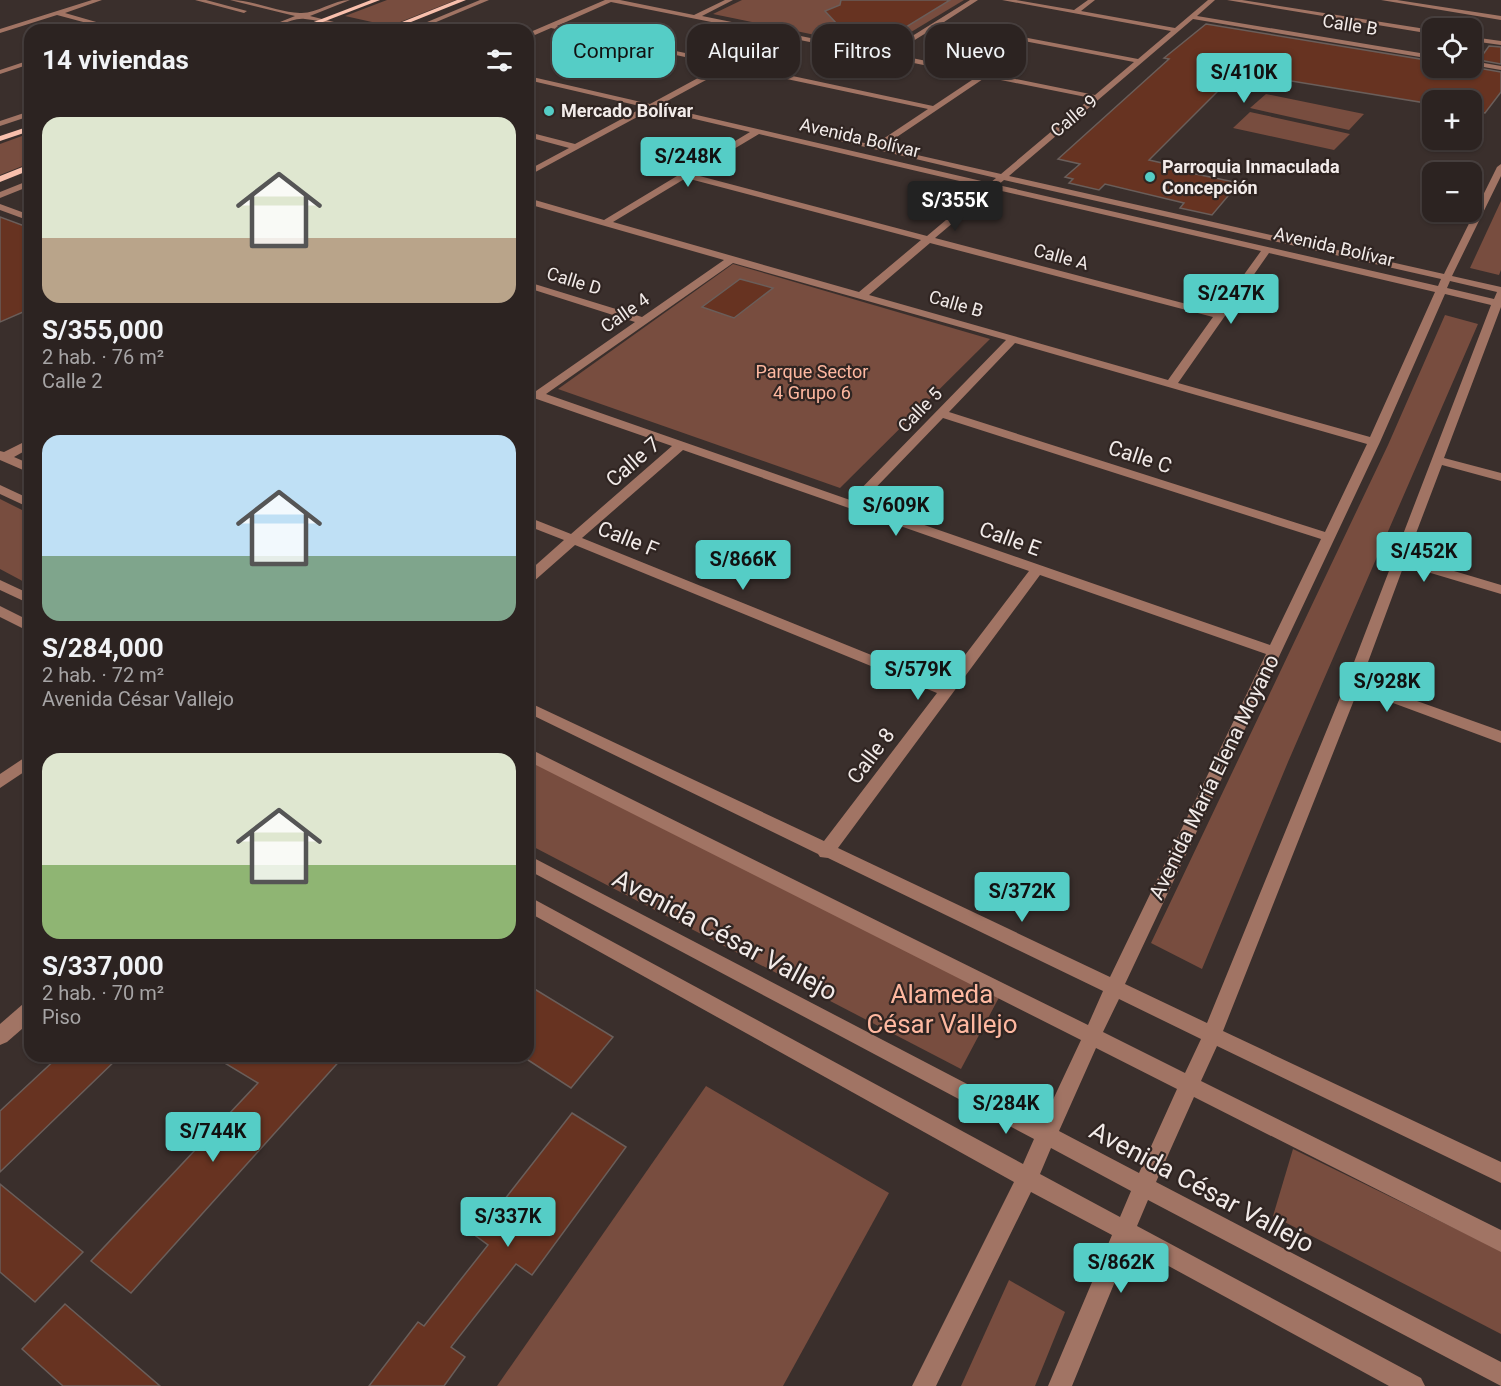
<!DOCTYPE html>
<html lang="es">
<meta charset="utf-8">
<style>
body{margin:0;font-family:Roboto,sans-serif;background:#342b2a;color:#f1f3f6;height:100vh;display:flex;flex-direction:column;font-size:22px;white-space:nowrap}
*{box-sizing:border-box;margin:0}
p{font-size:20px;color:#a6a4a5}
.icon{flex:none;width:33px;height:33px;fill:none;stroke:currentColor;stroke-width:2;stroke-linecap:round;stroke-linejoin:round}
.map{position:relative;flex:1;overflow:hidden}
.sheet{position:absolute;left:24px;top:24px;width:510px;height:1038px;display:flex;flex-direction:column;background:#2c2321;border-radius:18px;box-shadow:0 2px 4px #0004,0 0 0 2px #48403f}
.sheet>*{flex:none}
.banner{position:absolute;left:552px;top:24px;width:570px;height:54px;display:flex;gap:12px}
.buttons{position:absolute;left:1422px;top:18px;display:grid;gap:12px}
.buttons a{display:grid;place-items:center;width:60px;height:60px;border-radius:12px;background:#2c2321;box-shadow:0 2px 4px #0004,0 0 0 2px #48403f;font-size:30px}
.price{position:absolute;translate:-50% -51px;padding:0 14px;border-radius:6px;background:#55cdc6;color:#111;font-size:20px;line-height:39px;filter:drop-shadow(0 2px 3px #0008)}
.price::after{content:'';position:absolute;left:50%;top:36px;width:18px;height:14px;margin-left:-9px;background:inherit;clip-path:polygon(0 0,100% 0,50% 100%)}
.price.selected{background:#222;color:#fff}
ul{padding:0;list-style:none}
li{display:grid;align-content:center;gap:12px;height:318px;padding:0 18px}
li span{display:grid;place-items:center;height:186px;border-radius:18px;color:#555}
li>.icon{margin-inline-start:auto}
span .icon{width:108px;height:108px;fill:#fffc;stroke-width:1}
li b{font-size:26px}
h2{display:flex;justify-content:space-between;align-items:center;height:72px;padding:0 18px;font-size:26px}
.pill{padding:0 21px;border-radius:18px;background:#2c2321;box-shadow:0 2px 4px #0004,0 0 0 2px #48403f;font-size:21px;line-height:54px}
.pill.selected{background:#55cdc6;color:#111}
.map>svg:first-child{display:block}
.green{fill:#784d3f}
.building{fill:#673321;stroke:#6a5e5a;stroke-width:1.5}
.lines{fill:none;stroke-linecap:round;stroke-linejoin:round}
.minor{fill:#a17464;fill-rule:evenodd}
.major{fill:#f8bfac;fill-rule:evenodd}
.poi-dot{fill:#55cdc6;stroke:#302522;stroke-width:2}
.labels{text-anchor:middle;stroke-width:4.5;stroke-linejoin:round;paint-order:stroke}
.far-street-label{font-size:18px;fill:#f2ebe9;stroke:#302522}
.far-poi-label{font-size:18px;font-weight:bold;fill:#f2ebe9;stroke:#302522;text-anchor:start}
.far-park-label{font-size:18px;fill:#feb8a0;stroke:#302522}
.street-label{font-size:21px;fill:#f2ebe9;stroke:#302522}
.near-street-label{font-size:26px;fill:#f2ebe9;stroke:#302522}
.near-park-label{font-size:26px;fill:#feb8a0;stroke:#302522}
</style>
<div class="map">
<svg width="1501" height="1386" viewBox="0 0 1501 1386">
<rect width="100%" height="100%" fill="#3a2f2c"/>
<g class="green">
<path d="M 387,0 L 456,0 L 390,26 L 345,16 Z"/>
<path d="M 742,0 L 964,0 L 883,49 L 713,14 Z"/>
<path d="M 1266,94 L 1364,114 L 1349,130 L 1250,108 Z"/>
<path d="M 1250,112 L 1350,134 L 1334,150 L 1233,128 Z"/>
<path d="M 30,133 L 30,163 L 0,175 L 0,144 Z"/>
<path d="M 1501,201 L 1501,270 L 1499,275 L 1470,268 Z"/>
<path d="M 733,264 L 990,339 L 840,488 L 558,389 Z"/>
<path d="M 1445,315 L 1478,324 L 1288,762 L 1202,969 L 1151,943 L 1388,445 Z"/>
<path d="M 0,499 L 30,514 L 30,585 L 0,569 Z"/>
<path d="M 528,756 L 1004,988 L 961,1069 L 528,844 Z"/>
<path d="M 706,1086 L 889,1193 L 783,1386 L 497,1386 Z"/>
<path d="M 1293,1149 L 1501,1251 L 1501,1334 L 1273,1216 Z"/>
<path d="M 1009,1280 L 1065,1312 L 1035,1386 L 961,1386 Z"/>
</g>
<g class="building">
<path d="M 841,0 L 950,0 L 880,43 L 849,37 L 825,11 L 840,5 Z"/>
<path d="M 1206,24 L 1432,61 L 1432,68 L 1472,67 L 1501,72 L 1501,92 L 1485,113 L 1472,111 L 1472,100 L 1432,100 L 1432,104 L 1237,72 L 1149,160 L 1189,169 L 1186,172 L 1239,183 L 1212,215 L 1180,208 L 1184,203 L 1105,184 L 1099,190 L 1069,183 L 1073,179 L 1065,177 L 1080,164 L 1058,159 L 1169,59 L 1164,58 Z"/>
<path d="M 1489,46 L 1501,47 L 1501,64 L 1479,60 Z"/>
<path d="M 0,217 L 30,228 L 30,309 L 0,322 Z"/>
<path d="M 740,279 L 773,288 L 734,318 L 702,307 Z"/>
<path d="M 528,985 L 613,1037 L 571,1088 L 528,1060 Z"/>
<path d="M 59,1056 L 120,1056 L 0,1172 L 0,1111 Z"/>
<path d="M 213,1056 L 344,1056 L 131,1293 L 91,1261 L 258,1083 Z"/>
<path d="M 572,1113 L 626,1147 L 532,1275 L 516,1264 L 451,1347 L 465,1357 L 444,1386 L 369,1386 L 418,1322 L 424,1326 L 488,1245 L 476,1236 Z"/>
<path d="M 0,1184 L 83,1252 L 35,1302 L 0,1272 Z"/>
<path d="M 65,1304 L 160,1386 L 63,1386 L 22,1349 Z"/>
</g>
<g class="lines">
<g class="minor">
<path d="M 92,0 L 102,0 L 65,13 L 124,30 L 113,30 L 57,15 L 0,33 L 0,29 Z"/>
<path d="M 195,0 L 206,0 L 247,11 L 244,13 Z"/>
<path d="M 230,0 C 254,0 276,12 300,13 C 316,14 333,0 350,0 L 310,16 L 366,30 C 345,30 326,21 305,19 C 291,17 275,30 260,30 L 295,16 Z"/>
<path d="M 480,0 L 489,0 L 417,30 L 408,30 Z"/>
<path d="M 605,0 L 620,0 L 694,15 L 725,0 L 733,0 L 702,16 L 885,53 L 970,0 L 978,0 L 944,22 L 1138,59 L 1171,31 L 1002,0 L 1016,0 L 1074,10 L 1088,0 L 1095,0 L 1081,11 L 1175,28 L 1208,0 L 1215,0 L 1197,16 L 1432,55 L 1432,59 L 1193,19 L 1009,176 L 1444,274 L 1497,167 L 1501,164 L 1501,176 L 1452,276 L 1501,287 L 1501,307 L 1444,458 L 1501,473 L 1501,481 L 1442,465 L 1407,557 L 1501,585 L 1501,594 L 1404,565 L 1361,681 L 1501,731 L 1501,743 L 1358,690 L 1223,1031 L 1501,1162 L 1501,1183 L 1217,1046 L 1201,1081 L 1501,1230 L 1501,1252 L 1194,1097 L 1156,1182 L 1501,1362 L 1501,1386 L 1148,1200 L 1137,1226 L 1421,1378 L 1425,1386 L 1389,1386 L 1130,1245 L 1072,1386 L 1048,1386 L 1112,1235 L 1031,1192 L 936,1386 L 912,1386 L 1014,1182 L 528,912 L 528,896 L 1023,1164 L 1034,1139 L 528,870 L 528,855 L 1042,1123 L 1081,1040 L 528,761 L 528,748 L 1088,1025 L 1103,991 L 828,858 L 820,857 L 818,854 L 528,713 L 528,702 L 824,841 L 937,693 L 575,545 L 533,582 L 528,583 L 528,572 L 564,540 L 528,526 L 528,517 L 571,534 L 672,446 L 528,396 L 528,389 L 536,391 L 635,322 L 528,288 L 528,282 L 642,317 L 724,260 L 528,204 L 528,198 L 604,220 L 750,132 L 652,109 L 528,176 L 528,170 L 569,148 L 528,137 L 528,132 L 575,144 L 644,107 L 528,80 L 528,76 L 650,104 L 722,65 L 551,28 L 528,38 L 528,33 ZM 611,2 L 777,35 L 728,62 L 557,26 ZM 939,25 L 1134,62 L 1095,95 L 892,54 ZM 785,37 L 978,76 L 933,106 L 736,64 ZM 730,67 L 928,109 L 874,145 L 831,136 L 827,138 L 996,178 L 990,183 L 658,106 ZM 986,77 L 1091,98 L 1001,174 L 882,147 ZM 759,134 L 985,187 L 927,236 L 692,174 ZM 686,178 L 921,240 L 859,292 L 613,222 ZM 1004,180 L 1441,279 L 1438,286 L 998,185 ZM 993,189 L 1261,251 L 1217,312 L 935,238 ZM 930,243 L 1213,317 L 1168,380 L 869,295 ZM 1269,253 L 1435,292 L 1370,437 L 1178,383 ZM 733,263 L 1006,340 L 850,500 L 546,394 ZM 1450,281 L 1497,292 L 1494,299 L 1447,288 ZM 1445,294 L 1491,305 L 1346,683 L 1207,1023 L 1125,984 L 1380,442 ZM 1015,343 L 1367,444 L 1325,532 L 949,412 ZM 943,418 L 1321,539 L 1270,645 L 861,503 ZM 683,450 L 1029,571 L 943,684 L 582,538 ZM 1040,575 L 1266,654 L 1110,977 L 838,848 ZM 1119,999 L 1201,1039 L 1185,1073 L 1103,1032 ZM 1096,1048 L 1177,1089 L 1139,1173 L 1059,1131 ZM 1051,1148 L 1131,1191 L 1120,1217 L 1040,1174 Z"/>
<path d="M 1227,0 L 1242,0 L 1432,30 L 1432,34 Z"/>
<path d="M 1381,0 L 1397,0 L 1501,16 L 1501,20 Z"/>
<path d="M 1472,37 L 1501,41 L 1501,45 L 1472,41 Z"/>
<path d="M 30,60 L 30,64 L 0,74 L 0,70 Z"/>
<path d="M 1472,61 L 1501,66 L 1501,70 L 1472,65 Z"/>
<path d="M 30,111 L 30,116 L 0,126 L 0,121 Z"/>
<path d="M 30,180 L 30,186 L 0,198 L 0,192 Z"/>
<path d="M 0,204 L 30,215 L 30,221 L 0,210 Z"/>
<path d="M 30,439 L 30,448 L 14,457 L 30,464 L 30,473 L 0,460 L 0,451 L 4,452 Z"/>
<path d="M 0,485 L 30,499 L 30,508 L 0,494 Z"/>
<path d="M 0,580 L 30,594 L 30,604 L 0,590 Z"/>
<path d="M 0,606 L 30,621 L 30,632 L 0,617 Z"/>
<path d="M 30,754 L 30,768 L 0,788 L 0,774 Z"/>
<path d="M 30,1002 L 30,1022 L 7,1042 L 0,1045 L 0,1024 L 23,1004 Z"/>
</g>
<g class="major">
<path d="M 371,0 L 380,0 L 302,30 L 293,30 Z"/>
<path d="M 457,0 L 466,0 L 391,30 L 382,30 Z"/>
<path d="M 30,126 L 30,131 L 0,141 L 0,136 Z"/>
<path d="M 30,164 L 30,170 L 0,182 L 0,176 Z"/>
</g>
</g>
<g class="poi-dot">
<circle cx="549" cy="111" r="6"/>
<circle cx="1150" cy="177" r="6"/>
</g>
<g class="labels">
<g class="far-street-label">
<text transform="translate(1350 25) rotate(9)" y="6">Calle B</text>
<text transform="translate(1074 116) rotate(-40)" y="6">Calle 9</text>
<text transform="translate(860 138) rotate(13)" y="6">Avenida Bolívar</text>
<text transform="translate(1334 247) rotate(13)" y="6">Avenida Bolívar</text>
<text transform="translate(1061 257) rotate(15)" y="6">Calle A</text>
<text transform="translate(574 281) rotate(17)" y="6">Calle D</text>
<text transform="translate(956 304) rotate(16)" y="6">Calle B</text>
<text transform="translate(625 313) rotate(-35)" y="6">Calle 4</text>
<text transform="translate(920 410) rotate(-46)" y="6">Calle 5</text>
</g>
<g class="far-poi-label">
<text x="561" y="117">Mercado Bolívar</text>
<text x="1162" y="173">Parroquia Inmaculada<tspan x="1162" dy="21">Concepción</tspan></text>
</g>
<g class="far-park-label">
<text x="812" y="378">Parque Sector<tspan x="812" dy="21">4 Grupo 6</tspan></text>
</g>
<g class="street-label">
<text transform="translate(1140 457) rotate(18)" y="7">Calle C</text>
<text transform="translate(633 462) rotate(-41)" y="7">Calle 7</text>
<text transform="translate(628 539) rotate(22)" y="7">Calle F</text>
<text transform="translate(1010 539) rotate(20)" y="7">Calle E</text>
<text transform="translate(871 756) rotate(-53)" y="7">Calle 8</text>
<text transform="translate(1214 777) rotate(-64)" y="7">Avenida María Elena Moyano</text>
</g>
<g class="near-street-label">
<text transform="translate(725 935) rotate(28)" y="9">Avenida César Vallejo</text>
<text transform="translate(1202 1187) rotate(28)" y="9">Avenida César Vallejo</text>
</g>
<g class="near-park-label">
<text x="942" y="1003">Alameda<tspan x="942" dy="30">César Vallejo</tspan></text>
</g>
</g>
</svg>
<div class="buttons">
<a><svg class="icon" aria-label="locate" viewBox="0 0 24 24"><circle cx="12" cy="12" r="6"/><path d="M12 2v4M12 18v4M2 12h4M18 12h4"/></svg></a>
<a>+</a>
<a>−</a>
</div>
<b class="price" style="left:1244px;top:104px">S/410K</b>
<b class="price" style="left:688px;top:188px">S/248K</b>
<b class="price selected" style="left:955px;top:232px">S/355K</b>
<b class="price" style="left:1231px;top:325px">S/247K</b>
<b class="price" style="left:896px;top:537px">S/609K</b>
<b class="price" style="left:1424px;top:583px">S/452K</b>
<b class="price" style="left:743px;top:591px">S/866K</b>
<b class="price" style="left:918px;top:701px">S/579K</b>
<b class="price" style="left:1387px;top:713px">S/928K</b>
<b class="price" style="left:1022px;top:923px">S/372K</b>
<b class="price" style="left:1006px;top:1135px">S/284K</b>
<b class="price" style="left:213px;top:1163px">S/744K</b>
<b class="price" style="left:508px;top:1248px">S/337K</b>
<b class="price" style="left:1121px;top:1294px">S/862K</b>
<div class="banner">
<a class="pill selected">Comprar</a>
<a class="pill">Alquilar</a>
<a class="pill">Filtros</a>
<a class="pill">Nuevo</a>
</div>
<section class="sheet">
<h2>14 viviendas<svg class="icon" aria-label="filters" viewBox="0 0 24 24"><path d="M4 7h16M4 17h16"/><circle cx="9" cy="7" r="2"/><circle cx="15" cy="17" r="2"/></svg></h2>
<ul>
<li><span style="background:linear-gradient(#dfe7d0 65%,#b9a48a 0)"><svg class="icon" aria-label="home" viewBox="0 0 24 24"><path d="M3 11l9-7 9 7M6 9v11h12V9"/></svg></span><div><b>S/355,000</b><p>2 hab. · 76 m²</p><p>Calle 2</p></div></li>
<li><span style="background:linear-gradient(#bfe0f5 65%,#7fa58c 0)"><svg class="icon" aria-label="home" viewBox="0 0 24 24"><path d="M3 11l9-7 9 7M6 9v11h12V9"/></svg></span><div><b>S/284,000</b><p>2 hab. · 72 m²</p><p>Avenida César Vallejo</p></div></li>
<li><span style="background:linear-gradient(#dfe7d0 60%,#8fb573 0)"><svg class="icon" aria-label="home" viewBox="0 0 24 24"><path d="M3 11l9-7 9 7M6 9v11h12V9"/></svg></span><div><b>S/337,000</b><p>2 hab. · 70 m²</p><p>Piso</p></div></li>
</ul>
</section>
</div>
